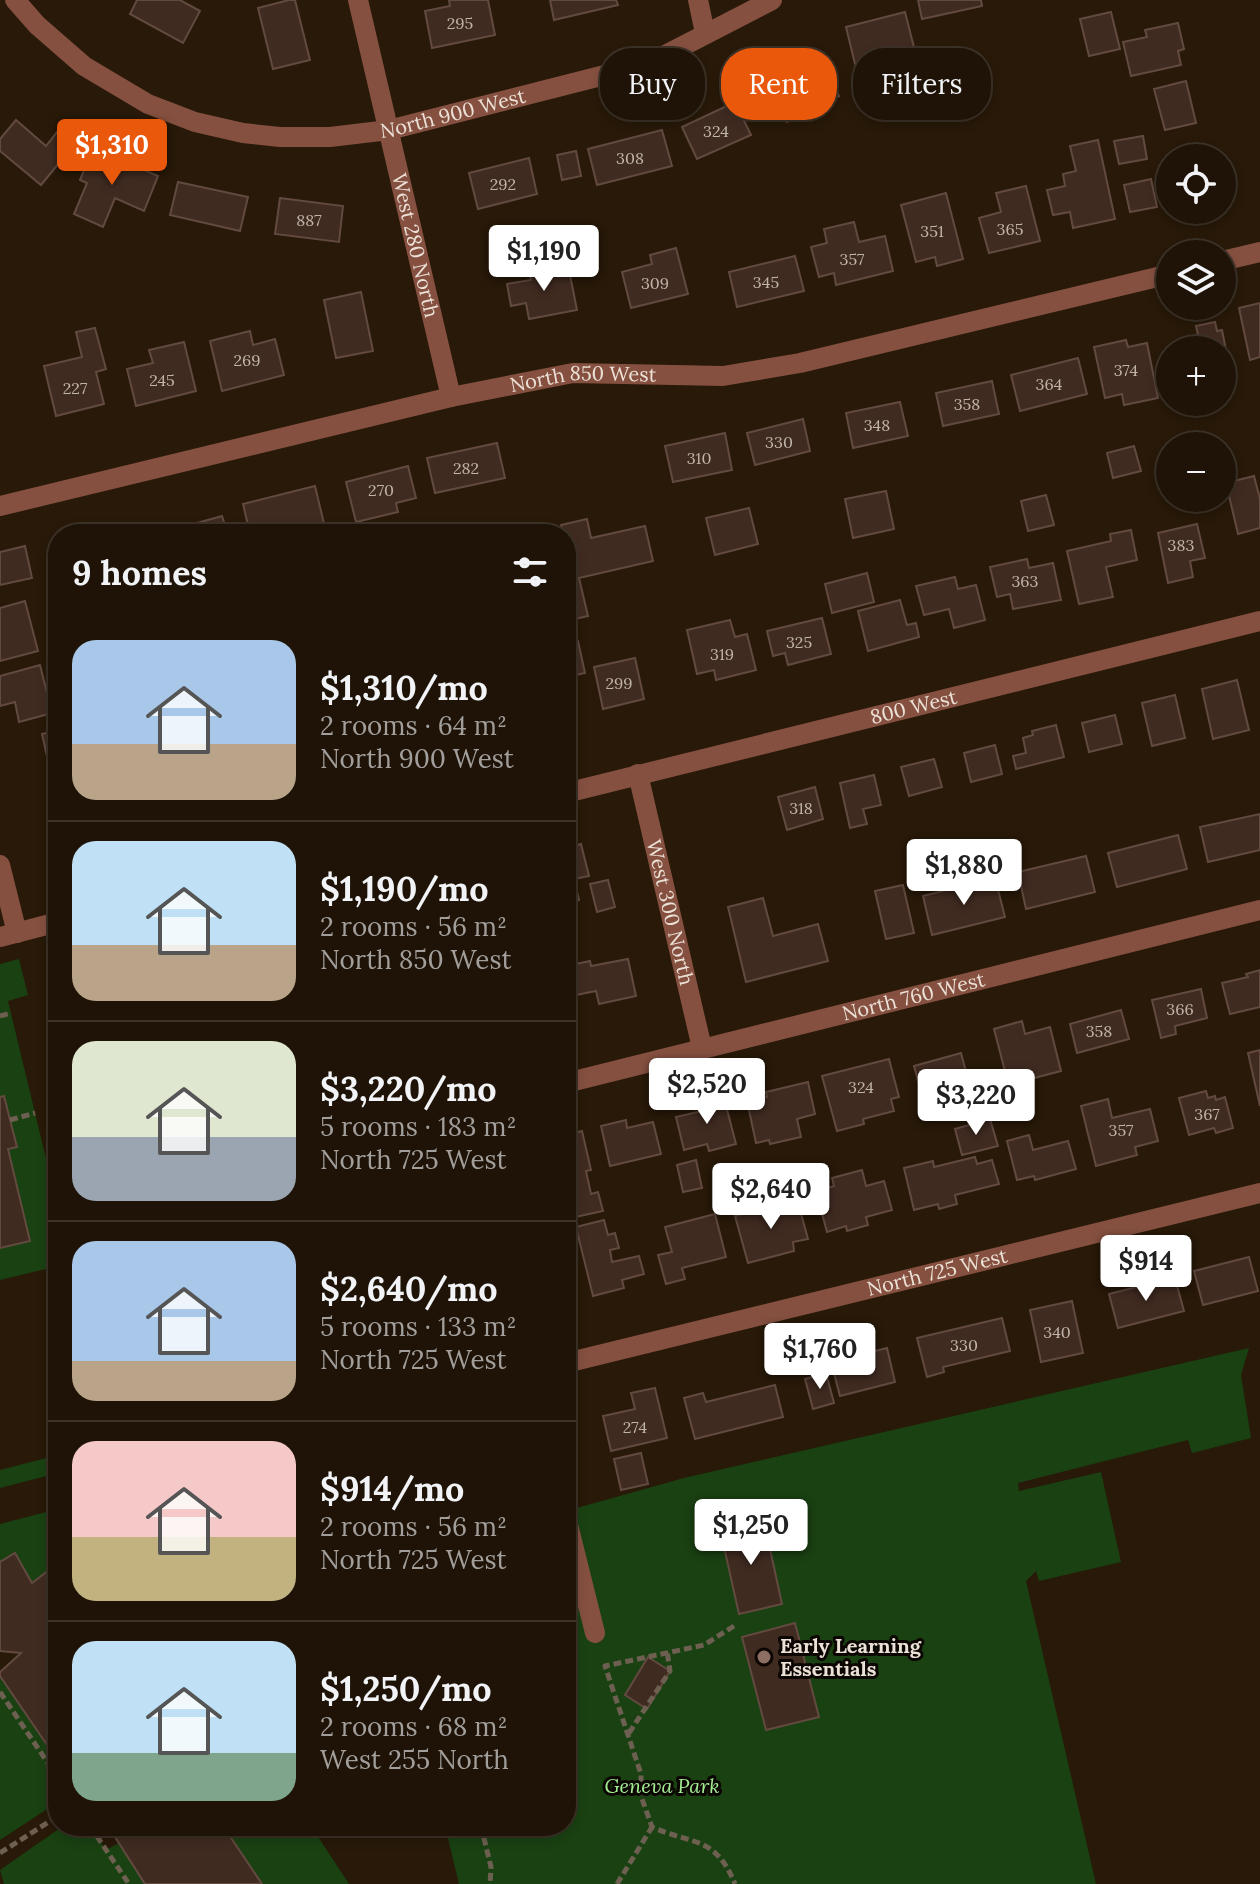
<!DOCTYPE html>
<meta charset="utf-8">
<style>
body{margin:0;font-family:Lora,serif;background:#261c10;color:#f1f3f6;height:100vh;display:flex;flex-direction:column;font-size:30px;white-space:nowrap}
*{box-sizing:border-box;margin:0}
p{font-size:26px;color:#a19e9b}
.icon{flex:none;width:44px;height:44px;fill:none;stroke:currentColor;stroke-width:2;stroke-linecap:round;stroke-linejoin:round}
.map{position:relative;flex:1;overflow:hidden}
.side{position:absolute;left:48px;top:524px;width:528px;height:1312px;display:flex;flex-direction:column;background:#1e1306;border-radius:32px;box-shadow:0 4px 12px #0003,0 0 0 2px #3c3228}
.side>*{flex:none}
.hud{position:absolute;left:600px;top:48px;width:540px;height:72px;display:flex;gap:16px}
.tools{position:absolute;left:1156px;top:144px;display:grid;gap:16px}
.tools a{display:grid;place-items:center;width:80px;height:80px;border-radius:50%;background:#1e1306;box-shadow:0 4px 12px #0003,0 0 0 2px #3c3228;font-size:40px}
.price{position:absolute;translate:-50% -68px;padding:0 18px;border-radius:8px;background:#fff;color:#222;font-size:26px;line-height:52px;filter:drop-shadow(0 2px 4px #0008)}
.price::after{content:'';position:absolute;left:50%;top:48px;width:24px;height:18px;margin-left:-12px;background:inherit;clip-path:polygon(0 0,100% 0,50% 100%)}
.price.on{background:#ea580c;color:#fff}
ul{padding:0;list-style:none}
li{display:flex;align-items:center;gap:24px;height:200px;padding:0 24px}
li+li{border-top:2px solid #3c3228}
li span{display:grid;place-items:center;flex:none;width:224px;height:160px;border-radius:24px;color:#555}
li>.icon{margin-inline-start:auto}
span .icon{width:96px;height:96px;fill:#fffc;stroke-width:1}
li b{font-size:34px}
h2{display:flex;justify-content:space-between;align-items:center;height:96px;padding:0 24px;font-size:34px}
.pill{padding:0 28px;border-radius:32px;background:#1e1306;box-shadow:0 4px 12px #0003,0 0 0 2px #3c3228;font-size:28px;line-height:72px}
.pill.on{background:#ea580c;color:#fff}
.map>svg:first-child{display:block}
.green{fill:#1a4112}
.building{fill:#402b21;stroke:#624a40;stroke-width:2}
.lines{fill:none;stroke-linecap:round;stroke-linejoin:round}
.path{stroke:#6d6051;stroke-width:5;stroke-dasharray:8 4;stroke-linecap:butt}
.minor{stroke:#855040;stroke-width:20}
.tertiary{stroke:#855040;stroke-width:20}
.education-dot{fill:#8d6e63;stroke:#0c0602;stroke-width:3}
.labels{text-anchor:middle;stroke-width:6;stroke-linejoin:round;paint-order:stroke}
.number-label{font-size:16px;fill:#c0b4a9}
.street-label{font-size:20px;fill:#ebe1d6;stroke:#0c0602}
.poi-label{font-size:20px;font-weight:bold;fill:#ebe1d6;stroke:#0c0602;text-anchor:start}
.park-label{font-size:20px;font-style:italic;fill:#a2ec92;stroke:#0c0602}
</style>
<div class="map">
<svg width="1260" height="1884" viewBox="0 0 1260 1884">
<rect width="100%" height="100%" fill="#281908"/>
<g class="green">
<path d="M 19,959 L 28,995 L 8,1001 L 58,1208 L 58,1266 L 0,1280 L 0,964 Z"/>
<path d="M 1249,1348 L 1241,1375 L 1251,1438 L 1192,1453 L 1188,1440 L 1018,1483 L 1019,1491 L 1101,1472 L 1121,1562 L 1039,1581 L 1036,1571 L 1026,1581 L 1096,1884 L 459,1884 L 445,1826 L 566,1826 L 566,1511 L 684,1478 Z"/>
<path d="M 58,1455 L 58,1473 L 0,1488 L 0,1470 Z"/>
<path d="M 58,1509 L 58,1575 L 32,1583 L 15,1553 L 0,1562 L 0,1524 Z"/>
<path d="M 0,1676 L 56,1760 L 46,1760 L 58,1778 L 58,1802 L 0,1840 Z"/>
<path d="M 63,1826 L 90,1826 L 106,1850 L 119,1843 L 145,1884 L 4,1884 L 0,1870 Z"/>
<path d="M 224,1826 L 311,1826 L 349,1884 L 262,1884 Z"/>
</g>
<g class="building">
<path d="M 137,0 L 180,0 L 200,11 L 183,43 L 130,14 Z"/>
<path d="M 289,0 L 295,0 L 310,60 L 273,69 L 258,8 Z"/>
<path d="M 449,0 L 488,0 L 495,35 L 432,48 L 425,11 L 450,6 Z"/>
<path d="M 550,0 L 616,0 L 618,5 L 554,20 Z"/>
<path d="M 918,0 L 981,0 L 982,6 L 922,19 Z"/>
<path d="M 905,12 L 918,63 L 894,69 L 891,55 L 855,64 L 846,27 Z"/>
<path d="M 1111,12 L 1120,49 L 1089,56 L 1080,19 Z"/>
<path d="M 1178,23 L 1184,49 L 1178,51 L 1181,65 L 1131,76 L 1123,42 L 1147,37 L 1145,30 Z"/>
<path d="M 822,61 L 839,96 L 787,122 L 769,88 Z"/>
<path d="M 1186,81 L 1196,123 L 1165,130 L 1154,89 Z"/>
<path d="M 735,102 L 751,135 L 697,159 L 682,127 Z"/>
<path d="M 16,120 L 46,146 L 61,127 L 78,140 L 41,185 L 0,151 L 0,139 Z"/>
<path d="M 662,130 L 672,166 L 597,185 L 588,149 Z"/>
<path d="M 1143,136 L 1147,159 L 1119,164 L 1114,141 Z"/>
<path d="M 1098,140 L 1115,219 L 1073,228 L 1070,212 L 1053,215 L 1047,190 L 1065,186 L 1063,174 L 1076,171 L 1070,146 Z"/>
<path d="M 93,148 L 158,176 L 144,211 L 115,198 L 103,227 L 74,214 L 87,183 L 80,180 Z"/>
<path d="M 576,151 L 581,176 L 562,180 L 557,155 Z"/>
<path d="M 529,158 L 537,194 L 478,209 L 469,173 Z"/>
<path d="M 1170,164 L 1170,210 L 1168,210 L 1159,166 Z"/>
<path d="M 1151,179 L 1157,207 L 1130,212 L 1124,185 Z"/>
<path d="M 178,182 L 248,197 L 240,231 L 170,215 Z"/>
<path d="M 1026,186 L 1040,241 L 989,253 L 979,218 L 1001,212 L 996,193 Z"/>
<path d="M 946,193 L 963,259 L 937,266 L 935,257 L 916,262 L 901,205 Z"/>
<path d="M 280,198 L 343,206 L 339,242 L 275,234 Z"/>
<path d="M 854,222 L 859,242 L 885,236 L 893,271 L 836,285 L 834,273 L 819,277 L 811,247 L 827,243 L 824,229 Z"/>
<path d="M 676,248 L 688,294 L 631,308 L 622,272 L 652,264 L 650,255 Z"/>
<path d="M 795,256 L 804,291 L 737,307 L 729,272 Z"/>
<path d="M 561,265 L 562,276 L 570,275 L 577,310 L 529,319 L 526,303 L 511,306 L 507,284 L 531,280 L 529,271 Z"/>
<path d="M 361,292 L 373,351 L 336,358 L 324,300 Z"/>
<path d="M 1260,303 L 1260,357 L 1250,360 L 1239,308 Z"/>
<path d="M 1215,322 L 1217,331 L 1222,330 L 1228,360 L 1222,361 L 1222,350 L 1182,350 L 1179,339 L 1198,335 L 1196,326 Z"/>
<path d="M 95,328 L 106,369 L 96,372 L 104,404 L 56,416 L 44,366 L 82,357 L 76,332 Z"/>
<path d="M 250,331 L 253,345 L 275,339 L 284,375 L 222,391 L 210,341 Z"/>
<path d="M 1126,340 L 1128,347 L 1147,343 L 1158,398 L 1124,405 L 1122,394 L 1105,398 L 1094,347 Z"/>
<path d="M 184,342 L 196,391 L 136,406 L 127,369 L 153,363 L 149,350 Z"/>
<path d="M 1078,358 L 1087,394 L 1020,411 L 1011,375 Z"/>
<path d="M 992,381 L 999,414 L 943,426 L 936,393 Z"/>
<path d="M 900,402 L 908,436 L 853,448 L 846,413 Z"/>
<path d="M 803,419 L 810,451 L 755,465 L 747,433 Z"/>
<path d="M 725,433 L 732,470 L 673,482 L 665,446 Z"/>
<path d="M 497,443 L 505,478 L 435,493 L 427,458 Z"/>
<path d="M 1134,446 L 1141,471 L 1113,478 L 1107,453 Z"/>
<path d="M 408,466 L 416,498 L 396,503 L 398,512 L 356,522 L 346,482 Z"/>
<path d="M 1254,476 L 1260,499 L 1260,528 L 1238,534 L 1226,483 Z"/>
<path d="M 315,486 L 326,532 L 299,534 L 298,528 L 274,534 L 250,534 L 243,504 Z"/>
<path d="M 886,491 L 894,529 L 853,538 L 845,499 Z"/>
<path d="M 1046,495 L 1054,525 L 1028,531 L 1021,501 Z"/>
<path d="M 749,508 L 758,544 L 715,555 L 706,518 Z"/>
<path d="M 222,516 L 228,534 L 161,534 L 161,533 Z"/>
<path d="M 587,519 L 591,538 L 645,526 L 653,561 L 579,578 L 588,616 L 566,621 L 566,534 L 563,534 L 561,525 Z"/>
<path d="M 1197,524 L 1205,558 L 1190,561 L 1193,577 L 1168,583 L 1158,533 Z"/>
<path d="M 1131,530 L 1137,560 L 1106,567 L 1113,597 L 1079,604 L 1067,551 L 1111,541 L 1110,534 Z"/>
<path d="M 25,546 L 32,578 L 0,585 L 0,552 Z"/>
<path d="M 1027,559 L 1029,568 L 1053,563 L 1061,600 L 1013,609 L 1010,594 L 997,597 L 990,567 Z"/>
<path d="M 867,573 L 874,602 L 832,613 L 825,584 Z"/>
<path d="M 955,577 L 958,589 L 976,585 L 985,620 L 954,628 L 949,609 L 924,615 L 916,586 Z"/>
<path d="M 900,600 L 907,625 L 916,623 L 919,637 L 868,651 L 858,611 Z"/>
<path d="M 25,601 L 38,651 L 0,661 L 0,608 Z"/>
<path d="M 822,618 L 831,654 L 788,665 L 785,653 L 773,656 L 767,631 Z"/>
<path d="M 730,620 L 735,637 L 747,634 L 756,670 L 716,680 L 714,670 L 697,674 L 687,630 Z"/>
<path d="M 578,641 L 585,673 L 566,677 L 566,643 Z"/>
<path d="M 635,658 L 644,699 L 603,709 L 594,667 Z"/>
<path d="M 40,665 L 52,713 L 19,722 L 15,702 L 0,706 L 0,676 Z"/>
<path d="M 1237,680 L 1249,730 L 1213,739 L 1202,689 Z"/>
<path d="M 1175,695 L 1185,738 L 1152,746 L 1142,703 Z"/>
<path d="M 1115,715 L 1122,744 L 1089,752 L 1082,723 Z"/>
<path d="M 1056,725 L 1064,757 L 1016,769 L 1013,756 L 1026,753 L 1023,738 L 1033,735 L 1032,731 Z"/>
<path d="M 58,730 L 58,772 L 57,769 L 50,770 L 42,734 Z"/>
<path d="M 995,745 L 1002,774 L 971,782 L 964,753 Z"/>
<path d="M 934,759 L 942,787 L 909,796 L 901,767 Z"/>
<path d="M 874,775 L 881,805 L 863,809 L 867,824 L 850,828 L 840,783 Z"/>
<path d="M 815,787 L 823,819 L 787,830 L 778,797 Z"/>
<path d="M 1260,814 L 1260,850 L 1208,862 L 1200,827 Z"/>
<path d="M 1178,835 L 1187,869 L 1117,887 L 1108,853 Z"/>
<path d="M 581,844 L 589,876 L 574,879 L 579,900 L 566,903 L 566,848 Z"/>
<path d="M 1086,856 L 1095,892 L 1026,909 L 1018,872 Z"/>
<path d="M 995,878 L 1005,917 L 932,935 L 923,896 Z"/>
<path d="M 608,880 L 615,907 L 597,912 L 590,884 Z"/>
<path d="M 903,885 L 914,933 L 886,939 L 875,891 Z"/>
<path d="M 763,898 L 773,936 L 818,924 L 828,961 L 746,982 L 728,907 Z"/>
<path d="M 628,959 L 636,996 L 599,1004 L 596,991 L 571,996 L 566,966 L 590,961 L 591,966 Z"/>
<path d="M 1260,970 L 1260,1007 L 1230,1014 L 1222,983 L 1248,977 L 1246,974 Z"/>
<path d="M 1201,989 L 1207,1018 L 1175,1026 L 1176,1034 L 1161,1038 L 1152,1000 Z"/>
<path d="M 1121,1010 L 1129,1039 L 1077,1053 L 1070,1024 Z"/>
<path d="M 1022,1021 L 1025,1034 L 1050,1027 L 1061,1071 L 1019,1082 L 1018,1076 L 1007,1079 L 994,1029 Z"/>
<path d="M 1260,1050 L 1260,1106 L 1248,1053 Z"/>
<path d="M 961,1053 L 972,1094 L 963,1096 L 960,1088 L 955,1089 L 954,1086 L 922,1095 L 914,1066 Z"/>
<path d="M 889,1059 L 899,1097 L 891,1099 L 894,1111 L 863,1119 L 864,1124 L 837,1131 L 822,1076 Z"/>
<path d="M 808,1082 L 815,1114 L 797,1119 L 801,1137 L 770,1144 L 769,1140 L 756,1143 L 747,1101 L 767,1097 L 766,1092 Z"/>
<path d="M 1206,1091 L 1208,1098 L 1215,1096 L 1216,1100 L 1225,1097 L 1233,1128 L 1216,1133 L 1214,1128 L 1189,1135 L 1179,1098 Z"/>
<path d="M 723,1094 L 736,1144 L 709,1151 L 707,1144 L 684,1150 L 676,1117 L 702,1111 L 701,1107 L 708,1106 L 706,1099 Z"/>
<path d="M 4,1096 L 17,1147 L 8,1149 L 30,1241 L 0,1248 L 0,1097 Z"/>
<path d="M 1108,1099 L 1112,1118 L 1150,1109 L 1158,1141 L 1135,1147 L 1137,1155 L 1096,1166 L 1081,1106 Z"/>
<path d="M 990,1119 L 998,1146 L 962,1155 L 955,1129 Z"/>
<path d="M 626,1120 L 627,1128 L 653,1122 L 661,1154 L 610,1166 L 601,1126 Z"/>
<path d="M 582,1131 L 591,1170 L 586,1171 L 591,1194 L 598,1192 L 603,1211 L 566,1219 L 566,1135 Z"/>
<path d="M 1029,1135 L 1033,1150 L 1068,1141 L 1076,1169 L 1035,1180 L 1034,1176 L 1017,1180 L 1007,1141 Z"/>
<path d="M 975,1157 L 977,1164 L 992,1160 L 999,1184 L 955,1195 L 957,1204 L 939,1209 L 938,1204 L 914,1210 L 904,1168 L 933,1161 L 934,1167 Z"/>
<path d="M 696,1160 L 702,1188 L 683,1192 L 677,1165 Z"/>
<path d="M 862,1170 L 866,1186 L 884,1181 L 892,1210 L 866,1217 L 868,1225 L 847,1231 L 846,1226 L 827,1232 L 816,1191 L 834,1186 L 832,1178 Z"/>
<path d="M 797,1199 L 808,1239 L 793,1242 L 794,1251 L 748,1263 L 735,1216 Z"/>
<path d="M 715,1214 L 726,1257 L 682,1268 L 685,1279 L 666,1284 L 658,1255 L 672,1252 L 665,1227 Z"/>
<path d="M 604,1220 L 608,1235 L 615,1233 L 619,1248 L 610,1250 L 612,1262 L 639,1256 L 644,1274 L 622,1280 L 624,1288 L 593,1296 L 576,1227 Z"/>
<path d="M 1249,1257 L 1258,1291 L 1203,1305 L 1194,1271 Z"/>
<path d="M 1160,1281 L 1161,1285 L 1176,1282 L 1184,1311 L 1118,1328 L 1109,1294 Z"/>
<path d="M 1072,1301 L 1083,1353 L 1041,1362 L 1030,1310 Z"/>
<path d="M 1002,1318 L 1010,1351 L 943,1367 L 944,1372 L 927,1377 L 917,1338 Z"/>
<path d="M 887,1348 L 895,1382 L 840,1396 L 831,1362 Z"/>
<path d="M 826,1373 L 834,1403 L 813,1409 L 805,1379 Z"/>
<path d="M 775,1385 L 783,1417 L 695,1439 L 684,1398 L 703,1393 L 706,1402 Z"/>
<path d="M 655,1388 L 667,1438 L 611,1451 L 603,1416 L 635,1409 L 631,1393 Z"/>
<path d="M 641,1453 L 648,1484 L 621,1490 L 614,1459 Z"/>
<path d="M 749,1515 L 752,1529 L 765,1526 L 782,1604 L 739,1614 L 722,1538 L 733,1535 L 729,1519 Z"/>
<path d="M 15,1553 L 32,1583 L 53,1567 L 58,1575 L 58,1761 L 0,1676 L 0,1672 L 21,1653 L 0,1651 L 0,1562 Z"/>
<path d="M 795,1623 L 819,1717 L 766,1730 L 742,1637 Z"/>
<path d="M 648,1657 L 670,1671 L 647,1709 L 625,1695 Z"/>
<path d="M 108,1826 L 223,1826 L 262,1884 L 145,1884 Z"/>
</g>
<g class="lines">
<g class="path">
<path d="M 0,1016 L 11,1013"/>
<path d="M 10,1120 L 35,1113"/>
<path d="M 734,1626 L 704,1645 L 605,1666 L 641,1774 L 641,1796 L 652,1827 C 692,1845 715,1835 735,1884"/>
<path d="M 0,1692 L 58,1778"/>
<path d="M 629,1733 L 670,1671 L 667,1651"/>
<path d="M 90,1826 L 129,1884"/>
<path d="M 481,1826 L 491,1867 L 490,1884"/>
<path d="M 0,1853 L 58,1816"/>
<path d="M 617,1884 L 652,1827"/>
</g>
<g class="minor">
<path id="s1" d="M 15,0 L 37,25 L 84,66 L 148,104 L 195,122 L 243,133 L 280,137 L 330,137 L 389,130 L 648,64 L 772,0"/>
<path id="s2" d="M 358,0 L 451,397"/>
<path d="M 698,0 L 705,33"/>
<path d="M 1222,261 L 1260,252"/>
<path id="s3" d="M 0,506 L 451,397 L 573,373 L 723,376 L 800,363 L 1170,274"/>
<path id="s4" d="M 638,774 L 702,1048"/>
<path d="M 0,865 L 17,933"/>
<path id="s5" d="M 566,1083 L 1260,910"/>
<path id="s6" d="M 566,1363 L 1260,1193"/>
<path d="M 566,1517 L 595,1633"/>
</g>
<g class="tertiary">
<path id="s7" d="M 566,793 L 1260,621"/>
<path d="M 0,937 L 58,922"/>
</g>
</g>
<circle class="education-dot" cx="764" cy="1657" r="8"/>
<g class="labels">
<g class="number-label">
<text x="460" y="29">295</text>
<text x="716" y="137">324</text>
<text x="630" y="164">308</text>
<text x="503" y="190">292</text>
<text x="309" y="226">887</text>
<text x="1010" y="235">365</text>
<text x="932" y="237">351</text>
<text x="852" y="265">357</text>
<text x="766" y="288">345</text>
<text x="655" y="289">309</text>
<text x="247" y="366">269</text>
<text x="1126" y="376">374</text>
<text x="162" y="386">245</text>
<text x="1049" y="390">364</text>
<text x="75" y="394">227</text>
<text x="967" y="410">358</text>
<text x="877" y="431">348</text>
<text x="779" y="448">330</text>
<text x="699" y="464">310</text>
<text x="466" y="474">282</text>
<text x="381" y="496">270</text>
<text x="1181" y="551">383</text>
<text x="1025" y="587">363</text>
<text x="799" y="648">325</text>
<text x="722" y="660">319</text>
<text x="619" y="689">299</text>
<text x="801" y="814">318</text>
<text x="1180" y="1015">366</text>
<text x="1099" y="1037">358</text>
<text x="861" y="1093">324</text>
<text x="1207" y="1120">367</text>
<text x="1121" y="1136">357</text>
<text x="1057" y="1338">340</text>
<text x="964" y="1351">330</text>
<text x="635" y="1433">274</text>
</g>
<g class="street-label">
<text dy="7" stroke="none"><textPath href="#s1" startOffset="482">North 900 West</textPath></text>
<text dy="7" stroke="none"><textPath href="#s2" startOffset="252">West 280 North</textPath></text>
<text dy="7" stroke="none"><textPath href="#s3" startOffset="598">North 850 West</textPath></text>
<text dy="7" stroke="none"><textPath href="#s7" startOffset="358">800 West</textPath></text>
<text dy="7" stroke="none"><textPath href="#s4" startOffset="142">West 300 North</textPath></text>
<text dy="7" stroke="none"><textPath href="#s5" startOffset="358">North 760 West</textPath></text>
<text dy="7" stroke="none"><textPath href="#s6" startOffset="382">North 725 West</textPath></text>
</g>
<g class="poi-label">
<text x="780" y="1653">Early Learning<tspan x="780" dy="23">Essentials</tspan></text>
</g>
<g class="park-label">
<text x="662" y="1793">Geneva Park</text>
</g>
</g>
</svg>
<div class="tools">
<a><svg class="icon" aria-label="locate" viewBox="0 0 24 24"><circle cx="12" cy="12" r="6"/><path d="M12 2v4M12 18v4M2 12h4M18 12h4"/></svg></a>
<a><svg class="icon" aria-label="layers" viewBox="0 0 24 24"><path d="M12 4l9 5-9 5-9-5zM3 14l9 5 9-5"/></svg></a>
<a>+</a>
<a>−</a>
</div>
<b class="price on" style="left:112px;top:187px">$1,310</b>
<b class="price" style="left:544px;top:293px">$1,190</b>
<b class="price" style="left:964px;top:907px">$1,880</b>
<b class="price" style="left:707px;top:1126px">$2,520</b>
<b class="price" style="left:976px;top:1137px">$3,220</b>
<b class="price" style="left:771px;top:1231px">$2,640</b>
<b class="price" style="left:1146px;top:1303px">$914</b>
<b class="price" style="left:820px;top:1391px">$1,760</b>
<b class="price" style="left:751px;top:1567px">$1,250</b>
<div class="hud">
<a class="pill">Buy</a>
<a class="pill on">Rent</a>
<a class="pill">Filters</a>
</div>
<section class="side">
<h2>9 homes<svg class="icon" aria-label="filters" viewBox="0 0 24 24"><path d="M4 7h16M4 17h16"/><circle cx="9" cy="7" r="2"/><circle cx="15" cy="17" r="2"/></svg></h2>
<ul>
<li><span style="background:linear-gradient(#a9c7e8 65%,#b9a48a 0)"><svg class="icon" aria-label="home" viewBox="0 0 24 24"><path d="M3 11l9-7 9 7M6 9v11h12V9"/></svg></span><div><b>$1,310/mo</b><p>2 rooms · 64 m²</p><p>North 900 West</p></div></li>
<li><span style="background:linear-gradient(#bfe0f5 65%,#b9a48a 0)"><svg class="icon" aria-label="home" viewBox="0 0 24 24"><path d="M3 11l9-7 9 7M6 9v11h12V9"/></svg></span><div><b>$1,190/mo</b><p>2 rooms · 56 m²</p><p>North 850 West</p></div></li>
<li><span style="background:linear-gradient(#dfe7d0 60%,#9aa5b1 0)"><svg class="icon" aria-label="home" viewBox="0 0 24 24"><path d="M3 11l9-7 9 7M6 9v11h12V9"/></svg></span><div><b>$3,220/mo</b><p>5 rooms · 183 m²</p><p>North 725 West</p></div></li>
<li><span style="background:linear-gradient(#a9c7e8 75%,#b9a48a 0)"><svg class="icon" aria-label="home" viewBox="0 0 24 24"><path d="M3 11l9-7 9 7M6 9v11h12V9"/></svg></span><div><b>$2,640/mo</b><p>5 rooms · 133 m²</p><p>North 725 West</p></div></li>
<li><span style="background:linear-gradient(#f6c9c9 60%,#c2b280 0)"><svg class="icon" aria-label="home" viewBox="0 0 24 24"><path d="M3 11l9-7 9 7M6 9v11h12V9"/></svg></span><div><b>$914/mo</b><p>2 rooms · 56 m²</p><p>North 725 West</p></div></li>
<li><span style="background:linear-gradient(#bfe0f5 70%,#7fa58c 0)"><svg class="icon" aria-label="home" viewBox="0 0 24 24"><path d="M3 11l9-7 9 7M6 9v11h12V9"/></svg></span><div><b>$1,250/mo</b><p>2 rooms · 68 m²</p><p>West 255 North</p></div></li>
</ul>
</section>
</div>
